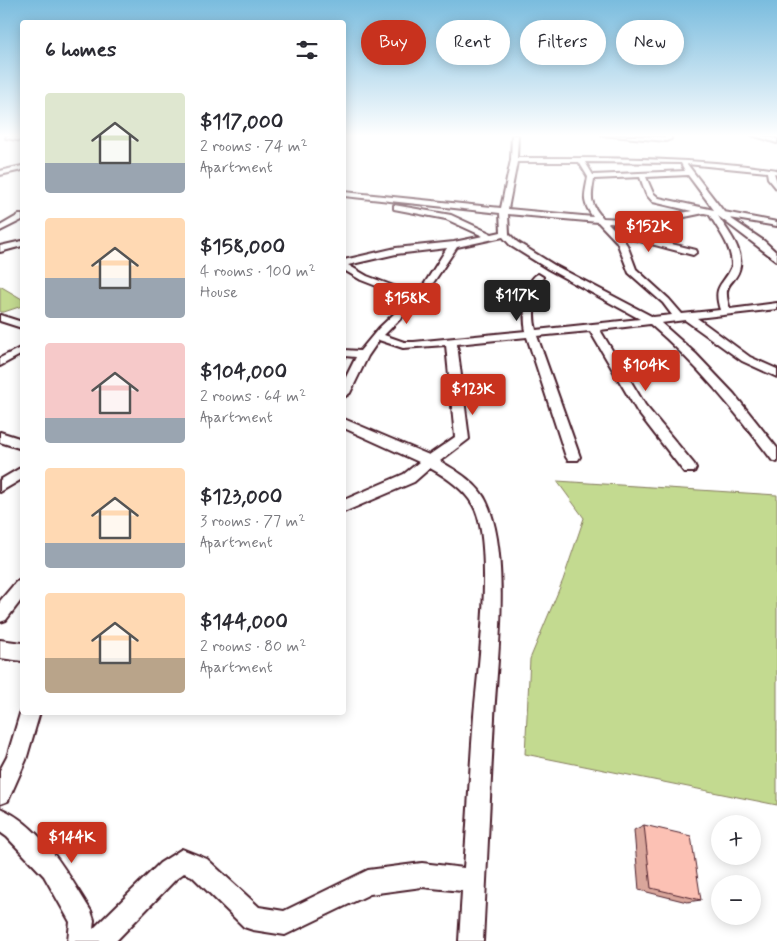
<!DOCTYPE html>
<meta charset="utf-8">
<style>
body{margin:0;font-family:Mynerve,sans-serif;background:#f2f2f3;color:#2b2b33;height:100vh;display:flex;flex-direction:column;font-size:19px;white-space:nowrap}
*{box-sizing:border-box;margin:0}
p{font-size:16px;color:#7c7c81}
.icon{flex:none;width:28px;height:28px;fill:none;stroke:currentColor;stroke-width:2;stroke-linecap:round;stroke-linejoin:round}
.map{position:relative;flex:1;overflow:hidden}
.sheet{position:absolute;left:20px;top:20px;width:326px;height:695px;display:flex;flex-direction:column;background:#fff;border-radius:5px;box-shadow:0 2px 12px #0003}
.sheet>*{flex:none}
.top-card{position:absolute;left:361px;top:20px;width:340px;height:45px;display:flex;gap:10px}
.fabs{position:absolute;left:711px;top:815px;display:grid;gap:10px}
.fabs a{display:grid;place-items:center;width:50px;height:50px;border-radius:50%;background:#fff;box-shadow:0 2px 12px #0003;font-size:25px}
.price{position:absolute;translate:-50% -42px;padding:0 11px;border-radius:5px;background:#c8321e;color:#fff;font-size:16px;line-height:32px;filter:drop-shadow(0 1px 2px #0008)}
.price::after{content:'';position:absolute;left:50%;top:30px;width:15px;height:11px;margin-left:-8px;background:inherit;clip-path:polygon(0 0,100% 0,50% 100%)}
.price.selected{background:#222;color:#fff}
ul{padding:0;list-style:none}
li{display:flex;align-items:center;gap:15px;height:125px;padding:0 25px}
li span{display:grid;place-items:center;flex:none;width:140px;height:100px;border-radius:5px;color:#555}
li>.icon{margin-inline-start:auto}
span .icon{width:60px;height:60px;fill:#fffc;stroke-width:1}
li b{font-size:21px}
h2{display:flex;justify-content:space-between;align-items:center;height:60px;padding:0 25px;font-size:21px}
.chip{padding:0 18px;border-radius:22px;background:#fff;box-shadow:0 2px 12px #0003;font-size:18px;line-height:45px}
.chip.selected{background:#c8321e;color:#fff}
.map>svg:first-child{display:block}
.green{fill:#c3da90;stroke:#867c5e}
.lines{fill:none;stroke-linecap:round;stroke-linejoin:round}
.street-casing{stroke:#4a1f2b;stroke-width:4}
.street{fill:#fff;fill-rule:evenodd}
.wall{fill:#d9a69b;stroke:#4a1f2b}
.building{fill:#fcc1b4;stroke:#4a1f2b}
</style>
<div class="map">
<svg width="777" height="941" viewBox="0 0 777 941">
<rect width="100%" height="100%" fill="#fff"/>
<filter id="ink" filterUnits="userSpaceOnUse"><feTurbulence type="fractalNoise" baseFrequency=".02" numOctaves="2"/><feDisplacementMap in="SourceGraphic" scale="10" xChannelSelector="R" yChannelSelector="G"/><feConvolveMatrix kernelMatrix="1 2 1 2 8 2 1 2 1" color-interpolation-filters="sRGB"/></filter>
<g filter="url(#ink)">
<g class="green">
<path d="M 0,286 L 22,299 L 22,306 L 4,312 L 0,312 Z"/>
<path d="M 557,481 L 777,495 L 777,805 L 525,754 L 530,659 L 563,580 L 584,518 Z"/>
</g>
<g class="lines">
<defs>
<g id="street">
<path d="M 8,135 L 22,137 L 22,141 L 6,138 Z"/>
<path d="M 512,135 L 518,135 L 517,158 C 604,158 691,157 777,170 L 777,174 L 774,173 L 777,182 L 777,189 L 768,178 L 767,172 L 687,164 L 724,212 L 777,222 L 777,226 L 730,218 L 764,241 L 777,253 L 777,261 L 718,216 C 726,229 743,248 740,266 C 737,286 720,279 730,309 L 777,303 L 777,309 L 697,318 L 750,357 L 777,369 L 777,377 L 742,361 L 685,320 L 661,323 L 696,354 L 734,394 L 777,448 L 777,462 L 772,460 C 735,411 697,364 650,324 L 600,330 L 645,405 L 694,464 L 696,468 L 694,472 L 684,472 L 637,411 L 590,331 L 537,336 L 580,457 L 578,460 L 568,460 L 566,457 L 527,337 L 457,344 L 469,439 L 440,461 C 457,471 479,484 487,503 C 511,556 497,659 494,718 C 490,792 487,867 483,941 L 459,941 L 462,891 L 422,887 L 370,894 L 285,935 L 253,930 L 244,927 L 192,876 L 184,873 L 176,879 L 116,941 L 68,941 L 70,922 L 44,876 L 7,837 L 0,832 L 0,808 C 42,826 68,874 91,911 L 94,920 L 93,929 L 160,863 L 182,849 L 207,859 L 259,907 L 284,911 L 368,870 L 422,863 L 464,868 C 468,817 470,767 474,716 C 478,670 495,542 473,505 C 464,489 446,477 430,468 L 414,482 L 344,512 L 344,500 L 404,474 L 419,462 L 344,428 L 344,419 L 429,455 L 455,437 L 446,345 L 403,348 L 379,340 L 368,356 L 350,393 L 344,397 L 344,381 L 356,357 L 344,356 L 344,350 L 360,351 L 379,328 L 410,299 L 361,280 L 344,270 L 344,260 L 396,248 L 454,242 L 483,236 L 446,219 L 394,209 L 394,205 L 451,215 L 492,234 L 501,232 L 500,213 L 344,196 L 344,192 L 501,208 L 511,160 ZM 517,162 L 579,162 L 588,177 C 585,196 581,200 593,217 L 508,209 ZM 585,162 L 681,163 L 685,171 L 593,175 ZM 688,175 L 714,210 L 659,198 L 653,193 L 646,177 ZM 640,177 L 646,194 L 653,202 L 692,211 C 662,217 634,220 603,218 C 589,203 591,197 594,179 ZM 704,213 L 709,214 C 719,231 732,246 732,266 C 724,286 712,284 720,310 L 682,314 L 669,299 L 636,269 L 627,245 L 621,236 L 693,255 L 697,252 L 696,250 L 615,230 L 608,223 C 641,226 672,220 704,213 ZM 508,214 L 598,222 L 617,242 L 629,273 L 663,303 L 672,315 L 653,317 L 554,265 L 517,242 L 509,234 ZM 503,237 L 511,246 L 548,269 L 640,319 L 536,330 C 531,311 536,296 543,277 L 538,274 C 524,280 523,318 526,331 L 414,342 L 404,342 L 384,335 L 427,292 L 457,247 ZM 447,248 L 425,283 L 415,294 L 367,276 L 348,265 L 396,254 Z"/>
<path d="M 602,135 L 665,137 L 665,135 L 671,135 L 671,139 L 666,141 Z"/>
<path d="M 752,135 L 760,135 L 777,139 L 777,143 Z"/>
<path d="M 22,166 L 22,170 L 0,175 L 0,171 Z"/>
<path d="M 19,215 L 22,215 L 22,220 L 0,231 L 0,226 Z"/>
<path d="M 22,241 L 22,246 L 0,252 L 0,246 Z"/>
<path d="M 0,315 L 22,322 L 22,328 L 0,321 Z"/>
<path d="M 22,347 L 22,354 L 0,366 L 0,358 Z"/>
<path d="M 0,432 L 22,439 L 22,449 L 0,442 Z"/>
<path d="M 22,467 L 22,479 L 0,492 L 0,480 Z"/>
<path d="M 22,580 L 22,599 L 6,620 L 0,622 L 0,601 L 16,582 Z"/>
<path d="M 0,640 L 22,643 L 22,661 L 0,658 Z"/>
<path d="M 22,707 L 22,712 L 40,712 L 26,760 L 8,801 L 0,804 L 0,770 L 7,757 Z"/>
</g>
</defs>
<use href="#street" class="street-casing"/>
<use href="#street" class="street"/>
</g>
<path class="wall" d="M 644,825 L 701,900 L 687,902 L 639,890 L 634,830 Z"/>
<path class="building" d="M 644,825 L 691,836 L 701,900 L 651,888 Z"/>
</g>
<linearGradient id="sky" x2="0" y2="1"><stop stop-color="#7abcde"/><stop offset="0.51" stop-color="#fff"/><stop offset="1" stop-color="#fff" stop-opacity="0"/></linearGradient>
<rect width="777" height="266" fill="url(#sky)"/>
</svg>
<div class="fabs">
<a>+</a>
<a>−</a>
</div>
<b class="price" style="left:649px;top:253px">$152K</b>
<b class="price selected" style="left:517px;top:322px">$117K</b>
<b class="price" style="left:407px;top:325px">$158K</b>
<b class="price" style="left:646px;top:392px">$104K</b>
<b class="price" style="left:473px;top:416px">$123K</b>
<b class="price" style="left:72px;top:864px">$144K</b>
<div class="top-card">
<a class="chip selected">Buy</a>
<a class="chip">Rent</a>
<a class="chip">Filters</a>
<a class="chip">New</a>
</div>
<section class="sheet">
<h2>6 homes<svg class="icon" aria-label="filters" viewBox="0 0 24 24"><path d="M4 7h16M4 17h16"/><circle cx="9" cy="7" r="2"/><circle cx="15" cy="17" r="2"/></svg></h2>
<ul>
<li><span style="background:linear-gradient(#dfe7d0 70%,#9aa5b1 0)"><svg class="icon" aria-label="home" viewBox="0 0 24 24"><path d="M3 11l9-7 9 7M6 9v11h12V9"/></svg></span><div><b>$117,000</b><p>2 rooms · 74 m²</p><p>Apartment</p></div></li>
<li><span style="background:linear-gradient(#ffd9b3 60%,#9aa5b1 0)"><svg class="icon" aria-label="home" viewBox="0 0 24 24"><path d="M3 11l9-7 9 7M6 9v11h12V9"/></svg></span><div><b>$158,000</b><p>4 rooms · 100 m²</p><p>House</p></div></li>
<li><span style="background:linear-gradient(#f6c9c9 75%,#9aa5b1 0)"><svg class="icon" aria-label="home" viewBox="0 0 24 24"><path d="M3 11l9-7 9 7M6 9v11h12V9"/></svg></span><div><b>$104,000</b><p>2 rooms · 64 m²</p><p>Apartment</p></div></li>
<li><span style="background:linear-gradient(#ffd9b3 75%,#9aa5b1 0)"><svg class="icon" aria-label="home" viewBox="0 0 24 24"><path d="M3 11l9-7 9 7M6 9v11h12V9"/></svg></span><div><b>$123,000</b><p>3 rooms · 77 m²</p><p>Apartment</p></div></li>
<li><span style="background:linear-gradient(#ffd9b3 65%,#b9a48a 0)"><svg class="icon" aria-label="home" viewBox="0 0 24 24"><path d="M3 11l9-7 9 7M6 9v11h12V9"/></svg></span><div><b>$144,000</b><p>2 rooms · 80 m²</p><p>Apartment</p></div></li>
</ul>
</section>
</div>
